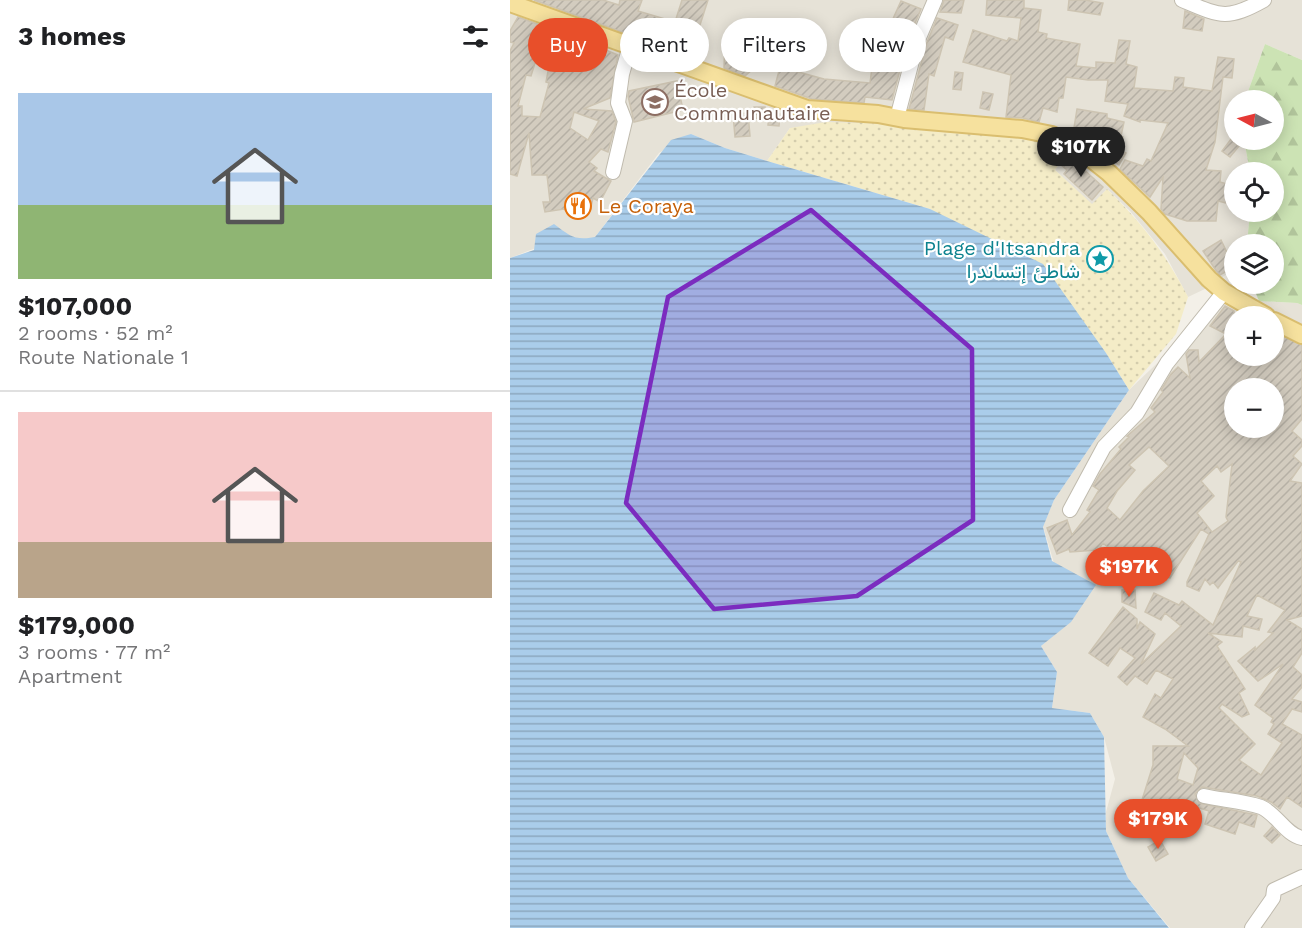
<!DOCTYPE html>
<meta charset="utf-8">
<style>
body{margin:0;font-family:"Work Sans",Vazirmatn,sans-serif;background:#f6f6f6;color:#202124;height:100vh;display:flex;flex-direction:column;font-size:22px;white-space:nowrap}
*{box-sizing:border-box;margin:0}
p{font-size:20px;color:#757577}
.icon{flex:none;width:33px;height:33px;fill:none;stroke:currentColor;stroke-width:2;stroke-linecap:round;stroke-linejoin:round}
.map{position:relative;flex:1;overflow:hidden}
.side{display:flex;flex-direction:column;background:#fff;width:510px}
.side>*{flex:none}
.top-card{position:absolute;left:18px;top:18px;width:570px;height:54px;display:flex;gap:12px}
.needle{width:39px;rotate:277deg}
.tools{position:absolute;left:714px;top:90px;display:grid;gap:12px}
.tools a{display:grid;place-items:center;width:60px;height:60px;border-radius:50%;background:#fff;box-shadow:0 3px 15px #0003;font-size:30px}
.price{position:absolute;translate:-50% -51px;padding:0 14px;border-radius:21px;background:#e84f2a;color:#fff;font-size:20px;line-height:39px;filter:drop-shadow(0 2px 3px #0008)}
.price::after{content:'';position:absolute;left:50%;top:36px;width:18px;height:14px;margin-left:-9px;background:inherit;clip-path:polygon(0 0,100% 0,50% 100%)}
.price.selected{background:#222;color:#fff}
ul{padding:0;list-style:none}
li{display:grid;align-content:center;gap:12px;height:318px;padding:0 18px}
li+li{border-top:2px solid #e0e0e0}
li span{display:grid;place-items:center;height:186px;border-radius:0px;color:#555}
li>.icon{margin-inline-start:auto}
span .icon{width:108px;height:108px;fill:#fffc;stroke-width:1}
li b{font-size:26px}
h2{display:flex;justify-content:space-between;align-items:center;height:72px;padding:0 18px;font-size:26px}
.tag{padding:0 21px;border-radius:27px;background:#fff;box-shadow:0 3px 15px #0003;font-size:21px;line-height:54px}
.tag.selected{background:#e84f2a;color:#fff}
main{display:flex;flex:1;min-height:0}
.map>svg:first-child{display:block}
.residential{fill:#e6e2d7;fill-rule:evenodd}
.forest{fill:url(#forest-firs)}
.sand{fill:url(#sand-dots)}
.water{fill:url(#water-rules)}
.building{fill:url(#building-hatch);stroke:#cdc4b2;stroke-width:1.5;fill-rule:evenodd}
.lines{fill:none;stroke-linecap:round;stroke-linejoin:round}
.minor-casing{stroke:#c0bbae;stroke-width:16}
.major-casing{stroke:#dabe6f;stroke-width:20}
.minor{stroke:#fff;stroke-width:14}
.major{stroke:#f6e19e;stroke-width:16}
.marked{fill:#7b2cbf;fill-opacity:0.2;stroke:#7b2cbf;stroke-width:4.5;stroke-linejoin:round}
.labels{text-anchor:middle;stroke-width:4.5;stroke-linejoin:round;paint-order:stroke}
.education-label{font-size:20px;fill:#785e54;stroke:#fff;text-anchor:start}
.food-label{font-size:20px;fill:#c56008;stroke:#fff;text-anchor:start}
.culture-label{font-size:20px;fill:#0d838f;stroke:#fff;text-anchor:end}
</style>
<main>
<section class="side">
<h2>3 homes<svg class="icon" aria-label="filters" viewBox="0 0 24 24"><path d="M4 7h16M4 17h16"/><circle cx="9" cy="7" r="2"/><circle cx="15" cy="17" r="2"/></svg></h2>
<ul>
<li><span style="background:linear-gradient(#a9c7e8 60%,#8fb573 0)"><svg class="icon" aria-label="home" viewBox="0 0 24 24"><path d="M3 11l9-7 9 7M6 9v11h12V9"/></svg></span><div><b>$107,000</b><p>2 rooms · 52 m²</p><p>Route Nationale 1</p></div></li>
<li><span style="background:linear-gradient(#f6c9c9 70%,#b9a48a 0)"><svg class="icon" aria-label="home" viewBox="0 0 24 24"><path d="M3 11l9-7 9 7M6 9v11h12V9"/></svg></span><div><b>$179,000</b><p>3 rooms · 77 m²</p><p>Apartment</p></div></li>
</ul>
</section>
<div class="map">
<svg width="792" height="928" viewBox="0 0 792 928">
<defs>
<pattern id="forest-firs" width="22" height="20" patternUnits="userSpaceOnUse" patternTransform="scale(1.5)"><rect width="22" height="20" fill="#cce3b4"/><path d="M5 1l3.5 6h-7zM16 11l3.5 6h-7z" fill="#b1c49b"/></pattern>
<pattern id="sand-dots" width="8" height="8" patternUnits="userSpaceOnUse" patternTransform="scale(1.5)"><rect width="8" height="8" fill="#f4ecc7"/><path d="M2 2h.1M6 6h.1" fill="none" stroke="#d3ccac" stroke-width="1.8" stroke-linecap="round"/></pattern>
<pattern id="water-rules" width="6" height="5" patternUnits="userSpaceOnUse" patternTransform="scale(1.5)"><rect width="6" height="5" fill="#aacdea"/><path d="M0 2.5h6" fill="none" stroke="#8ca8be"/></pattern>
<pattern id="building-hatch" width="6" height="6" patternUnits="userSpaceOnUse" patternTransform="scale(1.5)"><rect width="6" height="6" fill="#d3ccbf"/><path d="M-1 1l2-2M0 6l6-6M5 7l2-2" fill="none" stroke="#b6b0a5"/></pattern>
</defs>
<rect width="100%" height="100%" fill="#f3f0e8"/>
<g class="residential">
<path d="M 0,0 L 792,0 L 792,60 L 755,44 L 735,100 L 724,100 L 724,140 L 734,140 L 740,172 L 724,172 L 724,212 L 740,212 L 737,244 L 724,244 L 724,269 L 697,288 L 678,297 L 655,254 L 620,211 L 597,189 L 582,205 L 545,170 L 555,156 L 535,140 L 280,128 L 257,161 L 215,148 L 181,134 L 149,153 L 85,237 L 71,240 L 59,235 L 0,258 Z"/>
<path d="M 699,298 L 787,303 L 792,305 L 792,928 L 660,928 L 618,878 L 596,831 L 596,812 L 605,779 L 594,737 L 580,713 L 542,708 L 547,672 L 531,646 L 561,621 L 533,526 L 544,500 L 619,390 L 661,350 ZM 724,316 L 764,316 L 764,356 L 724,356 ZM 724,388 L 764,388 L 764,428 L 724,428 Z"/>
</g>
<path class="forest" d="M 755,44 L 792,60 L 792,305 L 787,303 L 749,301 L 742,284 L 764,284 L 764,244 L 737,244 L 740,212 L 764,212 L 764,172 L 740,172 L 734,140 L 764,140 L 764,100 L 735,100 Z"/>
<path class="sand" d="M 316,122 L 356,123 L 506,133 L 535,140 L 555,156 L 545,170 L 582,204 L 597,189 C 633,224 655,253 678,297 L 666,334 L 619,390 L 596,353 L 420,209 L 257,161 L 280,128 Z"/>
<path class="water" d="M 181,134 L 215,148 L 257,161 L 420,209 L 533,264 L 596,353 L 619,390 L 544,500 L 533,527 L 542,561 L 586,585 L 561,622 L 531,646 L 547,672 L 542,708 L 580,713 L 594,737 L 596,831 L 618,878 L 659,928 L 0,928 L 0,258 L 24,250 L 26,234 L 44,224 C 60,236 65,241 85,237 L 161,140 Z"/>
<g class="building">
<path d="M 24,0 L 93,0 L 109,5 L 110,0 L 132,0 L 128,11 L 165,22 L 172,0 L 198,0 L 189,28 L 183,26 L 181,33 L 166,28 L 159,49 Z"/>
<path d="M 434,0 L 454,0 L 451,13 L 430,12 Z"/>
<path d="M 477,0 L 514,0 L 514,8 L 531,10 L 528,32 L 537,34 L 536,38 L 570,44 L 566,66 L 586,68 L 586,62 L 605,63 L 609,40 L 620,41 L 616,64 L 627,67 L 624,88 L 663,91 L 665,77 L 674,78 L 673,87 L 702,91 L 708,57 L 724,59 L 722,78 L 713,77 L 705,142 L 696,170 L 711,171 L 710,182 L 724,186 L 724,205 L 708,201 L 706,221 L 677,221 L 655,214 L 651,209 L 653,177 L 640,197 L 610,169 L 615,160 L 633,166 L 637,159 L 641,161 L 658,123 L 630,120 L 630,122 L 614,116 L 618,104 L 595,101 L 598,80 L 578,80 L 556,77 L 553,98 L 549,98 L 547,112 L 533,108 L 529,122 L 513,118 L 496,117 L 501,75 L 453,62 L 463,30 L 497,41 L 499,38 L 508,41 L 511,18 L 476,15 Z"/>
<path d="M 559,0 L 575,0 L 593,3 L 590,15 L 558,10 Z"/>
<path d="M 391,1 L 411,9 L 398,40 L 382,100 L 355,97 L 354,103 L 302,99 L 265,86 L 270,67 L 314,79 L 360,83 L 365,44 L 349,41 L 351,28 L 377,32 Z"/>
<path d="M 675,11 L 694,19 L 692,31 L 673,28 Z"/>
<path d="M 8,17 L 41,29 L 36,28 L 21,76 L 16,75 L 8,106 L 12,106 L 12,116 L 30,117 L 39,83 L 36,82 L 45,34 L 76,42 L 108,55 L 100,98 L 73,109 L 102,111 L 106,122 L 98,152 L 91,149 L 79,162 L 87,168 L 84,171 L 101,181 L 90,202 L 83,198 L 80,211 L 72,218 L 64,218 L 54,209 L 35,212 L 33,202 L 40,202 L 37,175 L 22,175 L 19,133 L 7,176 L 0,174 L 0,51 L 4,43 L 0,42 L 0,31 ZM 64,112 L 89,121 L 78,140 L 60,128 Z"/>
<path d="M 427,18 L 448,25 L 443,40 L 435,37 L 424,76 L 419,74 L 414,110 L 399,109 L 416,45 Z"/>
<path d="M 242,29 L 262,38 L 243,69 L 235,76 L 214,68 L 215,40 L 235,45 Z"/>
<path d="M 445,72 L 453,73 L 451,90 L 443,89 Z"/>
<path d="M 167,81 L 173,110 L 124,122 L 118,96 L 119,91 Z"/>
<path d="M 473,92 L 483,94 L 479,110 L 470,108 Z"/>
<path d="M 244,107 L 255,107 L 254,119 L 244,118 Z"/>
<path d="M 567,109 L 597,114 L 597,118 L 614,122 L 611,136 L 613,137 L 607,148 L 616,153 L 609,165 L 581,145 L 582,143 L 563,134 Z"/>
<path d="M 238,113 L 240,136 L 225,137 L 223,114 Z"/>
<path d="M 259,113 L 270,114 L 269,126 L 258,125 Z"/>
<path d="M 721,139 L 729,146 L 720,157 L 712,151 Z"/>
<path d="M 559,156 L 593,187 L 582,200 L 554,174 L 557,170 L 551,165 Z"/>
<path d="M 711,240 L 724,267 L 710,275 L 705,269 L 693,251 Z"/>
<path d="M 715,306 L 724,311 L 724,356 L 764,356 L 764,332 L 792,345 L 792,419 L 782,431 L 792,440 L 792,446 L 783,456 L 792,464 L 780,481 L 792,483 L 792,616 L 777,620 L 792,629 L 792,653 L 783,667 L 792,675 L 792,687 L 782,699 L 792,702 L 792,712 L 782,709 L 772,724 L 792,735 L 792,807 L 777,797 L 770,809 L 761,802 L 747,796 L 692,787 L 685,794 L 689,803 L 747,815 L 744,827 L 729,822 L 725,834 L 695,824 L 699,811 L 674,803 L 671,812 L 657,808 L 647,838 L 630,832 L 640,802 L 632,800 L 643,765 L 643,746 L 678,746 L 655,729 L 633,717 L 645,694 L 651,698 L 663,679 L 646,670 L 637,684 L 625,676 L 617,685 L 608,677 L 625,658 L 610,648 L 598,666 L 579,653 L 613,607 L 627,619 L 627,629 L 630,622 L 645,634 L 631,664 L 671,626 L 655,613 L 651,620 L 635,612 L 644,593 L 669,605 L 672,601 L 703,625 L 731,562 L 728,561 L 708,588 L 703,582 L 700,585 L 695,579 L 689,591 L 677,586 L 677,582 L 699,534 L 691,529 L 660,578 L 631,565 L 627,572 L 593,543 L 588,550 L 560,552 L 559,549 L 547,554 L 537,528 L 557,520 L 562,535 L 580,512 L 577,510 L 589,490 L 583,486 L 590,474 L 611,449 L 609,447 L 619,437 L 617,436 L 645,412 L 641,408 L 653,392 L 651,390 L 661,374 L 668,367 L 680,378 L 676,354 L 679,350 L 688,350 L 689,362 L 716,334 L 700,326 ZM 724,388 L 764,388 L 764,428 L 724,428 ZM 639,447 L 659,466 L 633,491 L 610,520 L 597,508 L 607,491 L 625,470 L 619,465 ZM 722,464 L 716,517 L 718,521 L 702,532 L 687,513 L 704,496 L 691,481 L 707,466 L 711,472 ZM 747,595 L 775,610 L 758,632 L 763,633 L 745,650 L 745,647 L 728,661 L 748,681 L 773,664 L 745,705 L 763,718 L 761,722 L 764,724 L 758,734 L 772,743 L 751,775 L 729,760 L 745,744 L 709,708 L 712,704 L 732,717 L 739,714 L 729,693 L 735,689 L 707,646 L 712,642 L 698,633 L 732,637 L 733,626 L 749,630 L 752,619 L 737,616 ZM 674,753 L 688,768 L 683,785 L 667,779 Z"/>
<path d="M 612,590 L 625,590 L 626,608 L 612,602 Z"/>
<path d="M 762,827 L 770,835 L 762,843 L 754,836 Z"/>
<path d="M 650,840 L 658,854 L 646,861 L 638,847 Z"/>
</g>
<g class="lines">
<defs>
<g id="minor">
<path d="M 672,0 C 710,16 716,21 754,0"/>
<path d="M 387,118 L 407,42 L 425,0"/>
<path d="M 103,172 L 115,121 L 108,103 L 112,74 L 120,46"/>
<path d="M 560,510 L 594,447 L 627,413 L 657,363 L 714,292"/>
<path d="M 694,796 C 712,800 733,801 751,807 C 767,814 776,835 792,838"/>
<path d="M 742,928 L 763,898 L 764,890 L 792,877"/>
</g>
<g id="major">
<path d="M 0,3 L 297,109 L 368,114 L 394,119 L 512,129 L 542,135 L 570,150 L 599,173 L 639,212 L 699,279 L 714,292 L 756,316"/>
<path d="M 764,321 L 792,335"/>
</g>
</defs>
<use href="#minor" class="minor-casing"/>
<use href="#major" class="major-casing"/>
<use href="#minor" class="minor"/>
<use href="#major" class="major"/>
</g>
<path class="marked" d="M 301,210 L 462,349 L 463,520 L 347,596 L 204,609 L 116,503 L 158,297 Z"/>
<defs>
<symbol id="school-ring" viewBox="-11 -11 22 22"><circle r="9.5" fill="#fff" stroke="#8d6e63" stroke-width="1.5"/><path d="M0-5L7-2L0 1L-7-2ZM-4 1L0 2.5L4 1V4Q0 6-4 4Z" fill="#8d6e63"/></symbol>
<symbol id="restaurant-ring" viewBox="-11 -11 22 22"><circle r="9.5" fill="#fff" stroke="#e8710a" stroke-width="1.5"/><path d="M-5-6h1v4h1v-4h1v4h1v-4h1v5L-1.5 .5V6h-2V.5L-5-1ZM5-6V6H3V1.5H1.5Q1.5-4 5-6Z" fill="#e8710a"/></symbol>
<symbol id="sight-ring" viewBox="-11 -11 22 22"><circle r="9.5" fill="#fff" stroke="#0f9aa8" stroke-width="1.5"/><path d="M0-6L1.8-2.2L6-1.7L2.9 1.2L3.7 5.4L0 3.3L-3.7 5.4L-2.9 1.2L-6-1.7L-1.8-2.2Z" fill="#0f9aa8"/></symbol>
</defs>
<g fill-rule="evenodd">
<use href="#school-ring" x="130" y="87" width="30" height="30"/>
<use href="#restaurant-ring" x="53" y="191" width="30" height="30"/>
<use href="#sight-ring" x="575" y="244" width="30" height="30"/>
</g>
<g class="labels">
<g class="education-label">
<text x="164" y="97">École<tspan x="164" dy="23">Communautaire</tspan></text>
</g>
<g class="food-label">
<text x="88" y="213">Le Coraya</text>
</g>
<g class="culture-label">
<text x="570" y="255">Plage d'Itsandra<tspan x="570" dy="23">شاطئ إتساندرا</tspan></text>
</g>
</g>
</svg>
<div class="tools">
<a><svg class="needle" viewBox="-14 -14 28 28"><path d="M0-13l5 13h-10z" fill="#e53935"/><path d="M0 13l5-13h-10z" fill="#757577"/></svg></a>
<a><svg class="icon" aria-label="locate" viewBox="0 0 24 24"><circle cx="12" cy="12" r="6"/><path d="M12 2v4M12 18v4M2 12h4M18 12h4"/></svg></a>
<a><svg class="icon" aria-label="layers" viewBox="0 0 24 24"><path d="M12 4l9 5-9 5-9-5zM3 14l9 5 9-5"/></svg></a>
<a>+</a>
<a>−</a>
</div>
<b class="price selected" style="left:571px;top:178px">$107K</b>
<b class="price" style="left:619px;top:598px">$197K</b>
<b class="price" style="left:648px;top:850px">$179K</b>
<div class="top-card">
<a class="tag selected">Buy</a>
<a class="tag">Rent</a>
<a class="tag">Filters</a>
<a class="tag">New</a>
</div>
</div>
</main>
